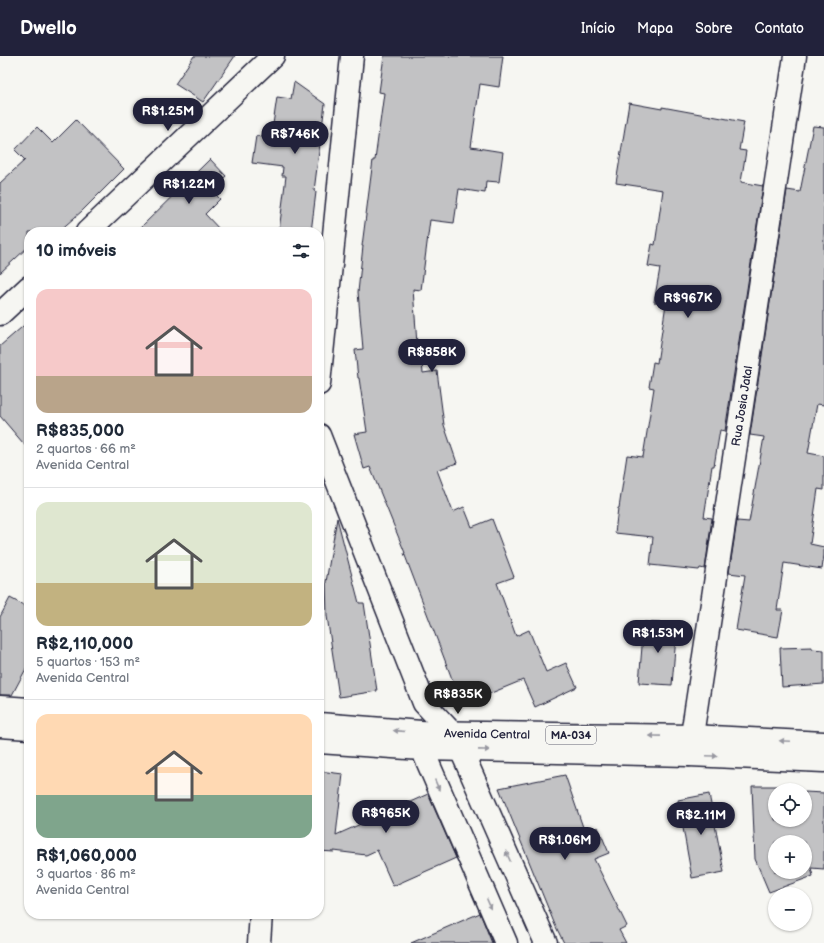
<!DOCTYPE html>
<html lang="pt">
<meta charset="utf-8">
<style>
body{margin:0;font-family:"Balsamiq Sans",sans-serif;background:#f2f2f3;color:#1f2937;height:100vh;display:flex;flex-direction:column;font-size:15px;white-space:nowrap}
*{box-sizing:border-box;margin:0}
p{font-size:13px;color:#747a83}
.icon{flex:none;width:22px;height:22px;fill:none;stroke:currentColor;stroke-width:2;stroke-linecap:round;stroke-linejoin:round}
.map{position:relative;flex:1;overflow:hidden}
.details{position:absolute;left:24px;top:171px;width:300px;height:692px;display:flex;flex-direction:column;background:#fff;border-radius:16px;box-shadow:0 1px 3px #0004}
.details>*{flex:none}
.buttons{position:absolute;left:768px;top:727px;display:grid;gap:8px}
.buttons a{display:grid;place-items:center;width:44px;height:44px;border-radius:50%;background:#fff;box-shadow:0 1px 3px #0004;font-size:20px}
.price{position:absolute;translate:-50% -34px;padding:0 9px;border-radius:14px;background:#22223b;color:#fff;font-size:13px;line-height:26px;filter:drop-shadow(0 1px 2px #0008)}
.price::after{content:'';position:absolute;left:50%;top:24px;width:12px;height:9px;margin-left:-6px;background:inherit;clip-path:polygon(0 0,100% 0,50% 100%)}
.price.selected{background:#222;color:#fff}
ul{padding:0;list-style:none}
li{display:grid;align-content:center;gap:8px;height:212px;padding:0 12px}
li+li{border-top:1px solid #e0e1e3}
li span{display:grid;place-items:center;height:124px;border-radius:12px;color:#555}
li>.icon{margin-inline-start:auto}
span .icon{width:72px;height:72px;fill:#fffc;stroke-width:1}
li b{font-size:17px}
h2{display:flex;justify-content:space-between;align-items:center;height:48px;padding:0 12px;font-size:17px}
header{display:flex;align-items:center;gap:24px;box-sizing:border-box;height:56px;padding:0 20px;background:#22223b;color:#fff}
header strong{font-size:19px}
nav{display:flex;gap:22px;margin-inline-start:auto;font-size:14px}
.map>svg:first-child{display:block}
.building{fill:#c2c2c4;stroke:#22223b;fill-rule:evenodd}
.lines{fill:none;stroke-linecap:round;stroke-linejoin:round}
.minor-casing{stroke:#22223b;stroke-width:25}
.tertiary-casing{stroke:#22223b;stroke-width:25}
.primary-casing{stroke:#22223b;stroke-width:25}
.minor{stroke:#f6f6f2;stroke-width:22}
.tertiary{stroke:#f6f6f2;stroke-width:22}
.primary{stroke:#f6f6f2;stroke-width:22}
.oneway{fill:#9797a0}
.labels{text-anchor:middle;stroke-width:4;stroke-linejoin:round;paint-order:stroke}
.shield{fill:#f6f6f2;stroke:#626272;stroke-width:1}
.shield-label{font-size:11px;font-weight:bold;fill:#22223b}
.street-label{font-size:12px;fill:#22223b;stroke:#f6f6f2}
</style>
<header>
<strong>Dwello</strong>
<nav><a>Início</a><a>Mapa</a><a>Sobre</a><a>Contato</a></nav>
</header>
<div class="map">
<svg width="824" height="887" viewBox="0 0 824 887">
<rect width="100%" height="100%" fill="#f6f6f2"/>
<filter id="ink" filterUnits="userSpaceOnUse"><feTurbulence type="fractalNoise" baseFrequency=".025" numOctaves="2"/><feDisplacementMap in="SourceGraphic" scale="8" xChannelSelector="R" yChannelSelector="G"/><feConvolveMatrix kernelMatrix="1 2 1 2 8 2 1 2 1" color-interpolation-filters="sRGB"/></filter>
<g filter="url(#ink)">
<g class="building">
<path d="M 194,0 L 235,0 L 203,46 L 175,28 Z"/>
<path d="M 384,0 L 503,0 L 499,31 L 480,28 L 471,91 L 503,96 L 499,126 L 486,125 L 485,137 L 459,133 L 454,167 L 430,164 L 421,234 L 413,233 L 417,288 L 420,287 L 423,317 L 437,315 L 444,369 L 457,407 L 437,414 L 453,456 L 464,451 L 472,471 L 492,463 L 514,521 L 497,527 L 516,580 L 529,574 L 546,616 L 566,607 L 577,631 L 535,651 L 523,624 L 462,649 L 404,497 L 405,497 L 370,411 L 364,413 L 354,378 L 367,376 L 359,322 L 358,322 L 355,294 L 363,293 L 358,236 L 363,190 L 362,190 L 373,104 L 375,104 L 384,37 L 379,36 Z"/>
<path d="M 294,26 L 325,48 L 314,135 L 316,136 L 311,176 L 279,175 L 286,120 L 282,120 L 283,111 L 252,107 L 256,80 L 271,82 L 277,41 L 291,43 Z"/>
<path d="M 629,47 L 662,53 L 662,51 L 744,66 L 739,94 L 746,95 L 741,126 L 763,130 L 725,375 L 720,374 L 714,410 L 712,410 L 704,461 L 712,462 L 705,513 L 700,512 L 699,514 L 650,509 L 653,481 L 615,477 L 618,452 L 619,452 L 627,399 L 643,401 L 654,332 L 649,331 L 653,306 L 657,307 L 666,248 L 654,246 L 660,212 L 648,210 L 652,188 L 655,189 L 663,134 L 616,127 Z"/>
<path d="M 76,64 L 124,113 L 82,155 L 58,176 L 29,176 L 29,190 L 0,217 L 0,127 L 25,104 L 15,94 L 37,71 L 53,87 Z"/>
<path d="M 813,70 L 824,71 L 824,349 L 817,348 L 808,397 L 824,400 L 824,434 L 818,433 L 810,488 L 824,491 L 824,499 L 822,513 L 784,507 L 777,554 L 783,554 L 778,581 L 736,574 L 745,519 L 729,517 L 737,465 L 749,466 L 764,381 L 750,379 L 787,134 L 800,136 Z"/>
<path d="M 210,103 L 226,120 L 212,135 L 220,143 L 205,158 L 222,176 L 136,176 Z"/>
<path d="M 29,265 L 29,394 L 0,360 L 0,290 Z"/>
<path d="M 337,462 L 359,547 L 364,547 L 377,635 L 339,641 L 327,560 L 326,526 Z"/>
<path d="M 10,542 L 29,552 L 29,607 L 12,639 L 0,639 L 0,561 Z"/>
<path d="M 644,566 L 677,568 L 672,629 L 639,627 Z"/>
<path d="M 812,591 L 812,593 L 824,594 L 824,628 L 782,631 L 780,592 Z"/>
<path d="M 319,715 L 343,718 L 336,779 L 428,738 L 456,802 L 393,830 L 377,794 L 366,799 L 334,795 L 334,796 L 319,795 Z"/>
<path d="M 565,719 L 585,777 L 598,771 L 609,797 L 594,803 L 627,870 L 619,874 L 626,887 L 564,887 L 555,869 L 499,732 Z"/>
<path d="M 752,730 L 782,730 L 782,734 L 775,734 L 775,764 L 805,764 L 805,736 L 824,737 L 824,813 L 811,812 L 813,820 L 769,836 L 755,803 ZM 775,786 L 805,786 L 805,816 L 775,816 Z"/>
<path d="M 709,738 L 724,816 L 692,822 L 678,744 Z"/>
<path d="M 480,857 L 492,887 L 411,887 Z"/>
</g>
<g class="lines">
<defs>
<g id="minor">
<path d="M 87,176 L 273,0"/>
<path d="M 0,258 L 29,231"/>
<path d="M 319,379 L 424,647 L 452,677 L 461,694 L 546,887"/>
<path d="M 421,676 L 422,693 L 506,887"/>
<path d="M 689,699 L 795,0"/>
<path d="M 259,887 L 261,858"/>
</g>
<path id="tertiary" d="M 319,328 L 352,0"/>
<g id="primary">
<path d="M 0,651 L 29,653"/>
<path d="M 319,668 L 421,676 L 692,680 L 824,687"/>
<path d="M 0,670 L 29,672"/>
<path d="M 319,686 L 422,693 L 689,699 L 824,705"/>
</g>
</defs>
<use href="#minor" class="minor-casing"/>
<use href="#tertiary" class="tertiary-casing"/>
<use href="#primary" class="primary-casing"/>
<use href="#minor" class="minor"/>
<use href="#tertiary" class="tertiary"/>
<use href="#primary" class="primary"/>
</g>
<defs><path id="oneway-solid" d="M-6-.8H1V-3.2L6.5 0L1 3.2V.8H-6Z"/></defs>
<g class="oneway">
<use href="#oneway-solid" transform="translate(399 675) rotate(-175)"/>
<use href="#oneway-solid" transform="translate(655 680) rotate(-179)"/>
<use href="#oneway-solid" transform="translate(785 685) rotate(-177)"/>
<use href="#oneway-solid" transform="translate(484 694) rotate(1)"/>
<use href="#oneway-solid" transform="translate(712 700) rotate(2)"/>
<use href="#oneway-solid" transform="translate(437 729) rotate(67)"/>
<use href="#oneway-solid" transform="translate(508 800) rotate(-114)"/>
<use href="#oneway-solid" transform="translate(489 848) rotate(67)"/>
</g>
</g>
<g class="labels">
<rect class="shield" x="546" y="670" width="50" height="18" rx="3"/>
<g class="shield-label">
<text x="571" y="683">MA-034</text>
</g>
<g class="street-label">
<text transform="translate(742 350) rotate(-81)" y="4">Rua Josia Jatal</text>
<text transform="translate(487 678) rotate(1)" y="4">Avenida Central</text>
</g>
</g>
</svg>
<div class="buttons">
<a><svg class="icon" aria-label="locate" viewBox="0 0 24 24"><circle cx="12" cy="12" r="6"/><path d="M12 2v4M12 18v4M2 12h4M18 12h4"/></svg></a>
<a>+</a>
<a>−</a>
</div>
<b class="price" style="left:168px;top:76px">R$1.25M</b>
<b class="price" style="left:295px;top:99px">R$746K</b>
<b class="price" style="left:189px;top:149px">R$1.22M</b>
<b class="price" style="left:688px;top:263px">R$967K</b>
<b class="price" style="left:432px;top:317px">R$858K</b>
<b class="price" style="left:658px;top:598px">R$1.53M</b>
<b class="price selected" style="left:458px;top:659px">R$835K</b>
<b class="price" style="left:386px;top:778px">R$965K</b>
<b class="price" style="left:701px;top:780px">R$2.11M</b>
<b class="price" style="left:565px;top:805px">R$1.06M</b>
<section class="details">
<h2>10 imóveis<svg class="icon" aria-label="filters" viewBox="0 0 24 24"><path d="M4 7h16M4 17h16"/><circle cx="9" cy="7" r="2"/><circle cx="15" cy="17" r="2"/></svg></h2>
<ul>
<li><span style="background:linear-gradient(#f6c9c9 70%,#b9a48a 0)"><svg class="icon" aria-label="home" viewBox="0 0 24 24"><path d="M3 11l9-7 9 7M6 9v11h12V9"/></svg></span><div><b>R$835,000</b><p>2 quartos · 66 m²</p><p>Avenida Central</p></div></li>
<li><span style="background:linear-gradient(#dfe7d0 65%,#c2b280 0)"><svg class="icon" aria-label="home" viewBox="0 0 24 24"><path d="M3 11l9-7 9 7M6 9v11h12V9"/></svg></span><div><b>R$2,110,000</b><p>5 quartos · 153 m²</p><p>Avenida Central</p></div></li>
<li><span style="background:linear-gradient(#ffd9b3 65%,#7fa58c 0)"><svg class="icon" aria-label="home" viewBox="0 0 24 24"><path d="M3 11l9-7 9 7M6 9v11h12V9"/></svg></span><div><b>R$1,060,000</b><p>3 quartos · 86 m²</p><p>Avenida Central</p></div></li>
</ul>
</section>
</div>
